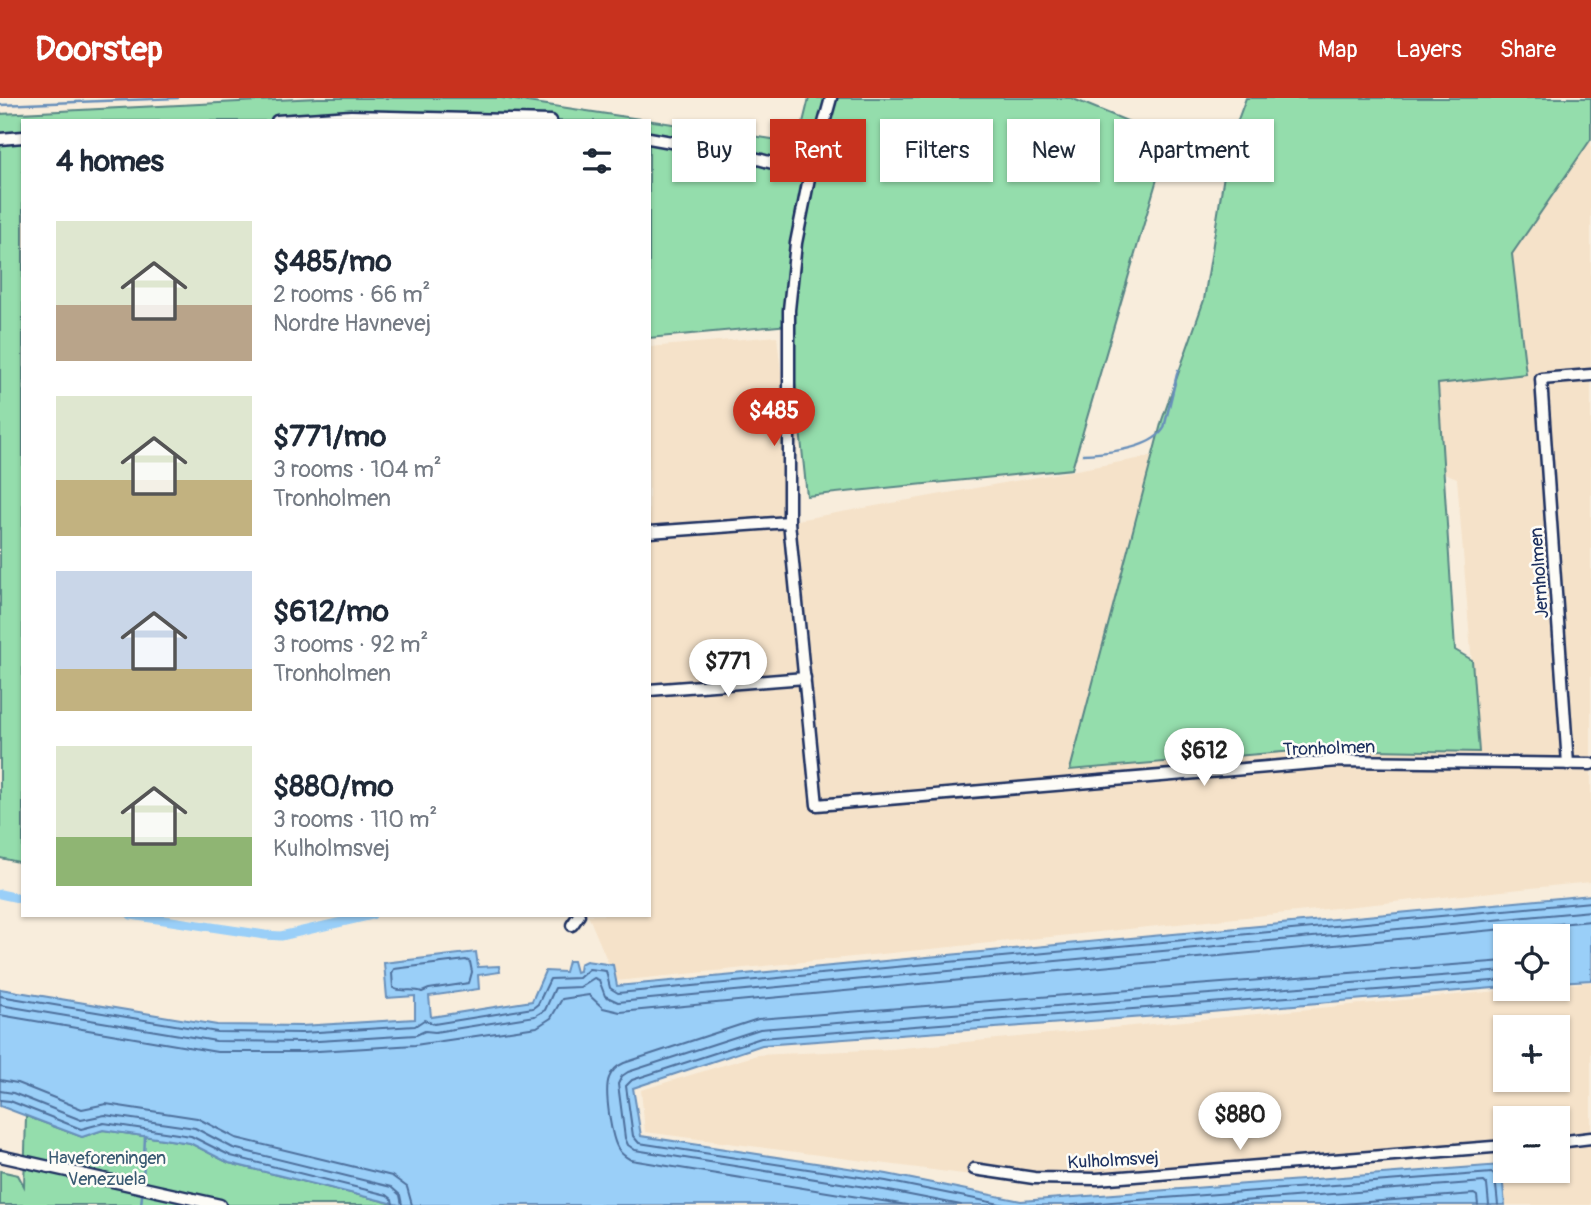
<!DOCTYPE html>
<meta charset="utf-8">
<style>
body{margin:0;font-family:Pangolin,sans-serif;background:#f2f2f3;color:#1f2937;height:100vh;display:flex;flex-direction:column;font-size:26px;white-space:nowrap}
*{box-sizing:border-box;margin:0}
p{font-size:23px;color:#747a83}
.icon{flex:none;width:38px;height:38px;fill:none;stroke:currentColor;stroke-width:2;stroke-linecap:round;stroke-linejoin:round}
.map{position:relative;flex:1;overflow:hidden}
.drawer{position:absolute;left:21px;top:21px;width:630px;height:798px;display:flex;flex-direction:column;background:#fff;border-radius:0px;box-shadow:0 2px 5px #0004}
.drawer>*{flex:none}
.banner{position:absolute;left:672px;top:21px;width:665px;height:63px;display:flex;gap:14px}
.controls{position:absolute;left:1493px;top:826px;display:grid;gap:14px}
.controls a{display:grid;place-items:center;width:77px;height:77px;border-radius:0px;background:#fff;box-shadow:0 2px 5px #0004;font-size:35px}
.price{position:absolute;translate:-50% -60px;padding:0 16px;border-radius:24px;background:#fff;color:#222;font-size:23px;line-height:46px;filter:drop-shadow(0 2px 4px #0008)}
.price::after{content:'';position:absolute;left:50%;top:42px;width:21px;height:16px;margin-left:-10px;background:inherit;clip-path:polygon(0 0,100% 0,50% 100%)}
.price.on{background:#c8321e;color:#fff}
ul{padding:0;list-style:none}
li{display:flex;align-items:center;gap:21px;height:175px;padding:0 35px}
li span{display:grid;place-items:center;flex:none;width:196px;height:140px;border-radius:0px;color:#555}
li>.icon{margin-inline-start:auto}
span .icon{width:84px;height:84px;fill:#fffc;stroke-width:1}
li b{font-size:30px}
h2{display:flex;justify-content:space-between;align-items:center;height:84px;padding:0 35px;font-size:30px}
.pill{padding:0 24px;border-radius:0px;background:#fff;box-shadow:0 2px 5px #0004;font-size:24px;line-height:63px}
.pill.on{background:#c8321e;color:#fff}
header{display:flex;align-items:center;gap:42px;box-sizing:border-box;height:98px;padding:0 35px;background:#c8321e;color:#fff}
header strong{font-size:33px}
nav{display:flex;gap:38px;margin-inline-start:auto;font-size:24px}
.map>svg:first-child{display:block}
.built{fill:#f5e2c9;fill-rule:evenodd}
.green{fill:#94ddac;stroke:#588685;stroke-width:2}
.water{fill:#9acff8;stroke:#678fba;stroke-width:2}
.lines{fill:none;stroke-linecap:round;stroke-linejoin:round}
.shore{stroke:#4e6f9c;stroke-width:2}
.stream{stroke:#678fba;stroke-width:2.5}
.canal{stroke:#9acff8;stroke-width:9}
.street-casing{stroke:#1b2f5e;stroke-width:15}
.street{stroke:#fdfcf7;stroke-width:10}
.labels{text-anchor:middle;stroke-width:5;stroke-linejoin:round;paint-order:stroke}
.street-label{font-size:18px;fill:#1b2f5e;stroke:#fdfcf7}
.park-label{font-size:18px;fill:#395a72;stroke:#fdfcf7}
</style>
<header>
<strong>Doorstep</strong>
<nav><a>Map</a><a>Layers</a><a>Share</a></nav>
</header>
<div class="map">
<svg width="1591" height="1107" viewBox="0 0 1591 1107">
<rect width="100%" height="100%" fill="#f8eddc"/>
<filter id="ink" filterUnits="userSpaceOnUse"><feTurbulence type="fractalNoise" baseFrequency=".0143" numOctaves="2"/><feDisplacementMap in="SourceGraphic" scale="14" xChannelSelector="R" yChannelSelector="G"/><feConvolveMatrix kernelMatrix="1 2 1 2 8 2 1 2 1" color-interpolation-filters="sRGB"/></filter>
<g filter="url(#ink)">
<g class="built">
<path d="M 1591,41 L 1591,784 L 616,883 L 588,817 L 649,817 L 649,249 L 777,238 L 797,422 L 1154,358 L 1070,672 L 1319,651 L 1479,654 L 1457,380 L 1442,374 L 1438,286 L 1526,275 L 1512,156 Z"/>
<path d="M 1591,884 L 1591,1107 L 1504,1107 L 1499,1055 L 1102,1087 L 1031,1085 L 645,1034 L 641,992 L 757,957 L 892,951 L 1519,891 L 1558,891 L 1558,887 ZM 1505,929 L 1558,929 L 1558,982 L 1505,982 ZM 1505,1020 L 1558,1020 L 1558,1073 L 1505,1073 Z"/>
</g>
<g class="green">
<path d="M 318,0 L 501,0 L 798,45 L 809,0 L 1071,0 L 1169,40 L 1072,371 L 807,398 L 789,227 L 649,240 L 649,23 L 23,23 L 23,765 L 0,760 L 0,16 Z"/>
<path d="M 1246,0 L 1591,0 L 1591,41 L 1512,156 L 1526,276 L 1438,286 L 1455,552 L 1472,562 L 1479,654 L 1319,651 L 1070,672 L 1162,322 L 1204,202 L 1229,46 Z"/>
<path d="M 26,1018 L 82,1039 L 103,1032 L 190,1045 L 229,1065 L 399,1107 L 0,1107 L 0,1073 L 18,1077 L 24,1088 Z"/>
</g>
<path class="water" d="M 1591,797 L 1591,882 L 1558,884 L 1558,838 L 1505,838 L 1505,889 L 1199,915 L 762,947 L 633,990 L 641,1038 L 887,1076 L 1021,1103 L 1501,1067 L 1505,1107 L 399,1107 L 229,1065 L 190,1045 L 103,1032 L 82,1039 L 0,1008 L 0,891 L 217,927 L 301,928 L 415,921 L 415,898 L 387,900 L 384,865 L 476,854 L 478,869 L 499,868 L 500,874 L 478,877 L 479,891 L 429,898 L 431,919 L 532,903 L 545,873 L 565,874 L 568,863 L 573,863 L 576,874 L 579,873 L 580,866 L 586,863 L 613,867 L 617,888 Z"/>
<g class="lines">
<g class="shore">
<path d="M 466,862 L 470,864 L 472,874 L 469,885 L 429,891 L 422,894 C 413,890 401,895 393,890 L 392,875 L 394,871 Z"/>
<path d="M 0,898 L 217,934 L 302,935 L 415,928 L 424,922 L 434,926 L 533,910 L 538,906 L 550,881 L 579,880 L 589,871 L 606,873 L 610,890 L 618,895 L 1591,804"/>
<path d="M 0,907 L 216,943 L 302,944 L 416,937 L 425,933 L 435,934 L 535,918 L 545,912 L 555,890 L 580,889 L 594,880 L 599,882 L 605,898 L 618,904 L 1591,813"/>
<path d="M 0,917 L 217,954 L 302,954 L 415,947 L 537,929 L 551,920 L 562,901 L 589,897 L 603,910 L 620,914 L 1591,823"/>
<path d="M 0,982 L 17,985 L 82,1011 L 106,1006 L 197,1020 L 236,1040 L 392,1078 L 407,1089 L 412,1107"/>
<path d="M 0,993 L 13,995 L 81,1022 L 105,1017 L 195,1030 L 233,1050 L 391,1089 L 400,1097 L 402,1107"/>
<path d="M 0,1002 L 10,1003 L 81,1031 L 104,1025 L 191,1038 L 231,1058 L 387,1097 L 392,1101 L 393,1107"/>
<path d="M 907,1107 L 631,1062 C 626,1059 622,1057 619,1052 C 611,1041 604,992 609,980 C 612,972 617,968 624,965 L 758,921 L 1505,863"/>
<path d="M 961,1107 L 884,1092 L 635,1052 L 628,1047 L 625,1040 L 618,986 L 622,978 L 628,974 L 760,931 L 1505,873"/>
<path d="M 1005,1107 L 886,1083 L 639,1045 L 633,1038 L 626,988 L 632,982 L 761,940 L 1505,882"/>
<path d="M 1072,1107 L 1492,1075 L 1495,1078 L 1498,1107"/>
<path d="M 1191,1107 L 1484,1084 L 1487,1087 L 1489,1107"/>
<path d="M 1328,1107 L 1474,1096 L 1477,1098 L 1478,1107"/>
</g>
<g class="stream">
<path d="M 0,7 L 178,0"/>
<path d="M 1083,356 C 1105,355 1152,351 1164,330 L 1178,272"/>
<path d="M 143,1084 L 145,1038"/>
<path d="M 141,1107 L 142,1098"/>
</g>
<g class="canal">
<path d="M 0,796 L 23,801"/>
<path d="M 131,817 L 265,837 L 281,838 L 372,817"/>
</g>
<defs>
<g id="street">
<path d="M 831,0 L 810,75 L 796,145 L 789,212 L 789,424 L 817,707 L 1338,663 L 1591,666"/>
<path d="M 277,23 L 351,18 L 551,23"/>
<path d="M 649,40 L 743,57 L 810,75"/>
<path d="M 0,41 L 23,39"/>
<path d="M 649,434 L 789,424"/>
<path d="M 649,592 L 805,580"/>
<path d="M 1568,666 L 1541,281 L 1591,277"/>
<path d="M 572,827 L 579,817"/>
<path d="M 1558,1044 L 1591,1040"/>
<path d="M 0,1058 L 220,1107"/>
<path d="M 974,1071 L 1034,1080 L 1097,1081 L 1505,1048"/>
</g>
</defs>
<use href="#street" class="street-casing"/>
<use href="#street" class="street"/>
</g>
</g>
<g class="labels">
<g class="street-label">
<text transform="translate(1539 475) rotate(-94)" y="6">Jernholmen</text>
<text transform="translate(1329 650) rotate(-2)" y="6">Tronholmen</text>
<text transform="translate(1113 1062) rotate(-3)" y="6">Kulholmsvej</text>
</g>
<g class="park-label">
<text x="107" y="1066">Haveforeningen<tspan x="107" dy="21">Venezuela</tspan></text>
</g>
</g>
</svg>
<div class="controls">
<a><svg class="icon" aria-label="locate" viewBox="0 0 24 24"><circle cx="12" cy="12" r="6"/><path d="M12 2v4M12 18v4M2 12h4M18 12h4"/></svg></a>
<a>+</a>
<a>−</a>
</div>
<b class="price on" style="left:774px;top:350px">$485</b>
<b class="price" style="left:728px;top:601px">$771</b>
<b class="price" style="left:1204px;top:690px">$612</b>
<b class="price" style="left:1240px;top:1054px">$880</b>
<div class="banner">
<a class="pill">Buy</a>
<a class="pill on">Rent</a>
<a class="pill">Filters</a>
<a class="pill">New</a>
<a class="pill">Apartment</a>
</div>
<section class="drawer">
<h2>4 homes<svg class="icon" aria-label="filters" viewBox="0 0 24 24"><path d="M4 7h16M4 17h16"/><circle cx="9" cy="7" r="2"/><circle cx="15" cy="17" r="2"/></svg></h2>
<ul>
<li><span style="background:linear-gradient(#dfe7d0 60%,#b9a48a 0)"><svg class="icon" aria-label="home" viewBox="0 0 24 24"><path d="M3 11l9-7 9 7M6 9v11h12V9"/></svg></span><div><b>$485/mo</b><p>2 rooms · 66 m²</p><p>Nordre Havnevej</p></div></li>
<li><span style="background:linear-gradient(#dfe7d0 60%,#c2b280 0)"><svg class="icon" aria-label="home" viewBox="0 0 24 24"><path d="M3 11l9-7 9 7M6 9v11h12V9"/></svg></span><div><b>$771/mo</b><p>3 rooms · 104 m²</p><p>Tronholmen</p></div></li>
<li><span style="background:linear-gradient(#c9d6e8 70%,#c2b280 0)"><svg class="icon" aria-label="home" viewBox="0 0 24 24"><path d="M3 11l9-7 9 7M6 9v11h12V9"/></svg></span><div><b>$612/mo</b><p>3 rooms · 92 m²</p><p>Tronholmen</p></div></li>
<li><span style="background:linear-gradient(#dfe7d0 65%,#8fb573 0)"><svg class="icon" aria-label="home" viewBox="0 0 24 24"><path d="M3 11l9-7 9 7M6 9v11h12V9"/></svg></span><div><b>$880/mo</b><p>3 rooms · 110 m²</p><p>Kulholmsvej</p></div></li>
</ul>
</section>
</div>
